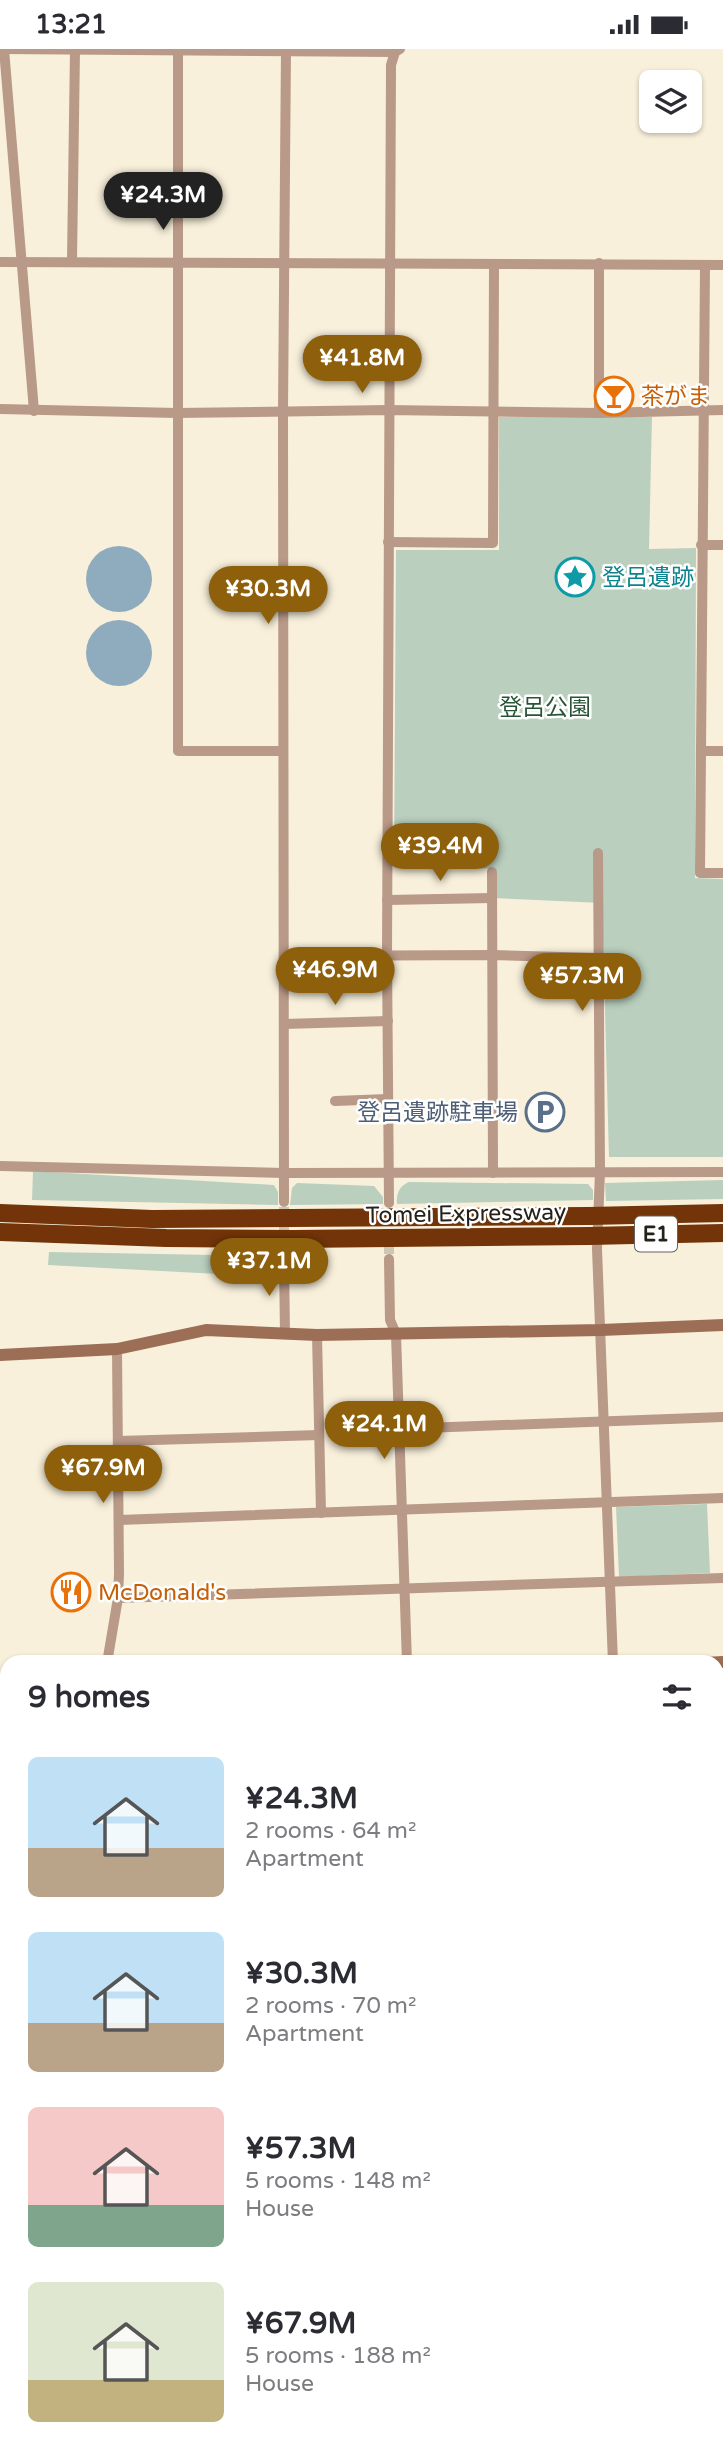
<!DOCTYPE html>
<meta charset="utf-8">
<style>
body{margin:0;font-family:"Varela Round","Noto Sans JP",sans-serif;background:#f7f7f7;color:#2b2b33;height:100vh;display:flex;flex-direction:column;font-size:26px;white-space:nowrap}
*{box-sizing:border-box;margin:0}
p{font-size:23px;color:#7c7c81}
.icon{flex:none;width:38px;height:38px;fill:none;stroke:currentColor;stroke-width:2;stroke-linecap:round;stroke-linejoin:round}
.map{position:relative;flex:1;overflow:hidden}
.drawer{position:absolute;left:0px;top:1606px;width:724px;height:800px;display:flex;flex-direction:column;background:#fff;border-radius:21px 21px 0 0;box-shadow:0 2px 5px #0004}
.drawer>*{flex:none}
.buttons{position:absolute;left:639px;top:21px;display:grid;gap:14px}
.buttons a{display:grid;place-items:center;width:63px;height:63px;border-radius:10px;background:#fff;box-shadow:0 2px 5px #0004;font-size:35px}
.price{position:absolute;translate:-50% -60px;padding:0 16px;border-radius:24px;background:#8f600b;color:#fff;font-size:23px;line-height:46px;filter:drop-shadow(0 2px 4px #0008)}
.price::after{content:'';position:absolute;left:50%;top:42px;width:21px;height:16px;margin-left:-10px;background:inherit;clip-path:polygon(0 0,100% 0,50% 100%)}
.price.active{background:#222;color:#fff}
ul{padding:0;list-style:none}
li{display:flex;align-items:center;gap:21px;height:175px;padding:0 28px}
li span{display:grid;place-items:center;flex:none;width:196px;height:140px;border-radius:10px;color:#555}
li>.icon{margin-inline-start:auto}
span .icon{width:84px;height:84px;fill:#fffc;stroke-width:1}
li b{font-size:30px}
h2{display:flex;justify-content:space-between;align-items:center;height:84px;padding:0 28px;font-size:30px}
.status{display:flex;justify-content:space-between;align-items:center;height:49px;padding:0 35px;background:#fff;direction:ltr}
.status svg{height:19px;fill:currentColor}
.map>svg:first-child{display:block}
.green{fill:#bacfbe}
.water{fill:#8eacbe}
.lines{fill:none;stroke-linecap:round;stroke-linejoin:round}
.street-tunnel{stroke:#cec7b4;stroke-width:10;stroke-dasharray:10 5;stroke-linecap:butt}
.street{stroke:#b99988;stroke-width:10}
.secondary{stroke:#9c6e55;stroke-width:12}
.highway{stroke:#723408;stroke-width:18}
.highway-bridge{stroke:#723408;stroke-width:18}
.labels{text-anchor:middle;stroke-width:5;stroke-linejoin:round;paint-order:stroke}
.shield{fill:#fefefe;stroke:#65635e;stroke-width:2}
.shield-label{font-size:21px;font-weight:bold;fill:#242119}
.food-label{font-size:23px;fill:#c56008;stroke:#fefefe;text-anchor:start}
.culture-label{font-size:23px;fill:#0d838f;stroke:#fefefe;text-anchor:start}
.park-label{font-size:23px;fill:#285435;stroke:#fefefe}
.service-label{font-size:23px;fill:#4e5e75;stroke:#fefefe;text-anchor:end}
.street-label{font-size:23px;fill:#242119;stroke:#fefefe}
</style>
<div class="status"><b>13:21</b><svg viewBox="0 0 49 12"><path d="M0 12V9h3v3zM5 12V6h3v6zM10 12V3h3v9zM15 12V0h3v12zM26 1h20v11H26zM47 4h2v5h-2z"/></svg></div>
<div class="map">
<svg width="723" height="2405" viewBox="0 0 723 2405">
<rect width="100%" height="100%" fill="#f8f0db"/>
<g class="green">
<path d="M 499,368 L 652,368 L 649,500 L 696,499 L 695,829 L 723,830 L 723,1108 L 609,1108 L 602,854 L 494,849 L 496,820 L 394,815 L 396,501 L 499,501 Z"/>
<path d="M 33,1122 L 274,1136 L 278,1143 L 278,1156 L 32,1151 Z"/>
<path d="M 723,1131 L 723,1150 L 606,1152 L 605,1134 Z"/>
<path d="M 409,1133 L 588,1135 L 593,1141 L 593,1151 L 397,1155 C 396,1145 399,1137 409,1133 Z"/>
<path d="M 297,1134 L 374,1137 L 383,1148 L 383,1155 L 290,1156 L 292,1139 Z"/>
<path d="M 49,1203 L 274,1207 L 274,1228 L 48,1216 Z"/>
<path d="M 707,1455 L 710,1524 L 619,1528 L 616,1458 Z"/>
</g>
<g class="water">
<circle cx="119" cy="530" r="33"/>
<circle cx="119" cy="604" r="33"/>
</g>
<g class="lines">
<g class="street-tunnel">
<path d="M 389,1165 L 389,1210"/>
<path d="M 284,1213 L 284,1153"/>
</g>
<g class="street">
<path d="M 0,0 L 395,3"/>
<path d="M 4,0 L 34,362"/>
<path d="M 178,1 L 178,702 L 283,702"/>
<path d="M 0,213 L 723,216"/>
<path d="M 72,213 L 75,0"/>
<path d="M 705,216 L 700,824 L 723,824"/>
<path d="M 0,360 L 177,364 L 388,361 L 599,364 L 723,361"/>
<path d="M 599,364 L 599,214"/>
<path d="M 388,493 L 493,494 L 494,215"/>
<path d="M 701,496 L 723,496"/>
<path d="M 701,702 L 723,702"/>
<path d="M 598,804 L 600,1123 L 597,1200 L 613,1614"/>
<path d="M 492,823 L 493,1124"/>
<path d="M 387,851 L 492,849"/>
<path d="M 284,907 L 493,906 L 598,909"/>
<path d="M 284,975 L 388,972"/>
<path d="M 335,1052 L 388,1050"/>
<path d="M 0,1117 L 285,1124 L 723,1123"/>
<path d="M 284,1153 L 283,362 L 286,0"/>
<path d="M 389,1154 L 387,906 L 391,16 L 395,3 L 400,0"/>
<path d="M 389,1210 L 390,1271 L 396,1285 L 407,1614"/>
<path d="M 284,1213 L 285,1285"/>
<path d="M 317,1286 L 321,1464"/>
<path d="M 398,1380 L 723,1368"/>
<path d="M 118,1392 L 319,1386"/>
<path d="M 119,1471 L 723,1449"/>
<path d="M 118,1549 L 723,1529"/>
<path d="M 107,1614 L 118,1549 L 119,1524 L 117,1300"/>
<path d="M 718,1719 L 723,1719"/>
<path d="M 718,1877 L 723,1877"/>
<path d="M 718,2053 L 723,2053"/>
<path d="M 718,2129 L 723,2129"/>
<path d="M 718,2206 L 723,2205"/>
<path d="M 0,2370 L 7,2372"/>
<path d="M 718,2370 L 723,2370"/>
<path d="M 91,2399 L 109,2405"/>
<path d="M 123,2399 L 123,2405"/>
<path d="M 433,2399 L 433,2405"/>
<path d="M 642,2399 L 642,2405"/>
<path d="M 207,2405 L 207,2399"/>
</g>
<g class="secondary">
<path d="M 0,1306 L 117,1300 L 206,1281 L 317,1286 L 601,1281 L 723,1276"/>
<path d="M 704,1614 L 723,1613"/>
<path d="M 0,1638 L 7,1638"/>
<path d="M 718,1946 L 723,1946"/>
<path d="M 718,1962 L 723,1962"/>
<path d="M 0,1981 L 7,1983"/>
<path d="M 718,2289 L 723,2289"/>
<path d="M 0,2310 L 7,2310"/>
</g>
<g class="highway">
<path d="M 0,1164 L 152,1170 L 589,1167"/>
<path d="M 0,1183 L 166,1189 L 294,1190 L 589,1187"/>
</g>
<g class="highway-bridge">
<path d="M 589,1167 L 723,1164"/>
<path d="M 589,1187 L 723,1184"/>
</g>
</g>
<defs>
<symbol id="bar-ring" viewBox="-11 -11 22 22"><circle r="9.5" fill="#fefefe" stroke="#e8710a" stroke-width="1.5"/><path d="M-6-5H6L.8 .8V4.5H3.5V6h-7V4.5H-.8V.8Z" fill="#e8710a"/></symbol>
<symbol id="sight-ring" viewBox="-11 -11 22 22"><circle r="9.5" fill="#fefefe" stroke="#0f9aa8" stroke-width="1.5"/><path d="M0-6L1.8-2.2L6-1.7L2.9 1.2L3.7 5.4L0 3.3L-3.7 5.4L-2.9 1.2L-6-1.7L-1.8-2.2Z" fill="#0f9aa8"/></symbol>
<symbol id="parking-ring" viewBox="-11 -11 22 22"><circle r="9.5" fill="#fefefe" stroke="#5c6f8a" stroke-width="1.5"/><path d="M-3.5-5.5H1a3.5 3.5 0 0 1 0 7H-1V5.5H-3.5ZM-1-3.4V-.6H.8a1.4 1.4 0 0 0 0-2.8Z" fill="#5c6f8a"/></symbol>
<symbol id="restaurant-ring" viewBox="-11 -11 22 22"><circle r="9.5" fill="#fefefe" stroke="#e8710a" stroke-width="1.5"/><path d="M-5-6h1v4h1v-4h1v4h1v-4h1v5L-1.5 .5V6h-2V.5L-5-1ZM5-6V6H3V1.5H1.5Q1.5-4 5-6Z" fill="#e8710a"/></symbol>
</defs>
<g fill-rule="evenodd">
<use href="#bar-ring" x="592" y="325" width="44" height="44"/>
<use href="#sight-ring" x="553" y="506" width="44" height="44"/>
<use href="#parking-ring" x="523" y="1041" width="44" height="44"/>
<use href="#restaurant-ring" x="49" y="1521" width="44" height="44"/>
</g>
<g class="labels">
<rect class="shield" x="635" y="1167.5" width="42" height="35" rx="5"/>
<g class="shield-label">
<text x="656" y="1192">E1</text>
</g>
<g class="food-label">
<text x="641" y="355">茶がま</text>
<text x="98" y="1551">McDonald's</text>
</g>
<g class="culture-label">
<text x="602" y="536">登呂遺跡</text>
</g>
<g class="park-label">
<text x="545" y="666">登呂公園</text>
</g>
<g class="service-label">
<text x="518" y="1071">登呂遺跡駐車場</text>
</g>
<g class="street-label">
<text transform="translate(466 1164) rotate(-1)" y="8">Tomei Expressway</text>
</g>
</g>
</svg>
<div class="buttons">
<a><svg class="icon" aria-label="layers" viewBox="0 0 24 24"><path d="M12 4l9 5-9 5-9-5zM3 14l9 5 9-5"/></svg></a>
</div>
<b class="price active" style="left:163px;top:183px">¥24.3M</b>
<b class="price" style="left:362px;top:346px">¥41.8M</b>
<b class="price" style="left:268px;top:577px">¥30.3M</b>
<b class="price" style="left:440px;top:834px">¥39.4M</b>
<b class="price" style="left:335px;top:958px">¥46.9M</b>
<b class="price" style="left:582px;top:964px">¥57.3M</b>
<b class="price" style="left:269px;top:1249px">¥37.1M</b>
<b class="price" style="left:384px;top:1412px">¥24.1M</b>
<b class="price" style="left:103px;top:1456px">¥67.9M</b>
<section class="drawer">
<h2>9 homes<svg class="icon" aria-label="filters" viewBox="0 0 24 24"><path d="M4 7h16M4 17h16"/><circle cx="9" cy="7" r="2"/><circle cx="15" cy="17" r="2"/></svg></h2>
<ul>
<li><span style="background:linear-gradient(#bfe0f5 65%,#b9a48a 0)"><svg class="icon" aria-label="home" viewBox="0 0 24 24"><path d="M3 11l9-7 9 7M6 9v11h12V9"/></svg></span><div><b>¥24.3M</b><p>2 rooms · 64 m²</p><p>Apartment</p></div></li>
<li><span style="background:linear-gradient(#bfe0f5 65%,#b9a48a 0)"><svg class="icon" aria-label="home" viewBox="0 0 24 24"><path d="M3 11l9-7 9 7M6 9v11h12V9"/></svg></span><div><b>¥30.3M</b><p>2 rooms · 70 m²</p><p>Apartment</p></div></li>
<li><span style="background:linear-gradient(#f6c9c9 70%,#7fa58c 0)"><svg class="icon" aria-label="home" viewBox="0 0 24 24"><path d="M3 11l9-7 9 7M6 9v11h12V9"/></svg></span><div><b>¥57.3M</b><p>5 rooms · 148 m²</p><p>House</p></div></li>
<li><span style="background:linear-gradient(#dfe7d0 70%,#c2b280 0)"><svg class="icon" aria-label="home" viewBox="0 0 24 24"><path d="M3 11l9-7 9 7M6 9v11h12V9"/></svg></span><div><b>¥67.9M</b><p>5 rooms · 188 m²</p><p>House</p></div></li>
</ul>
</section>
</div>
